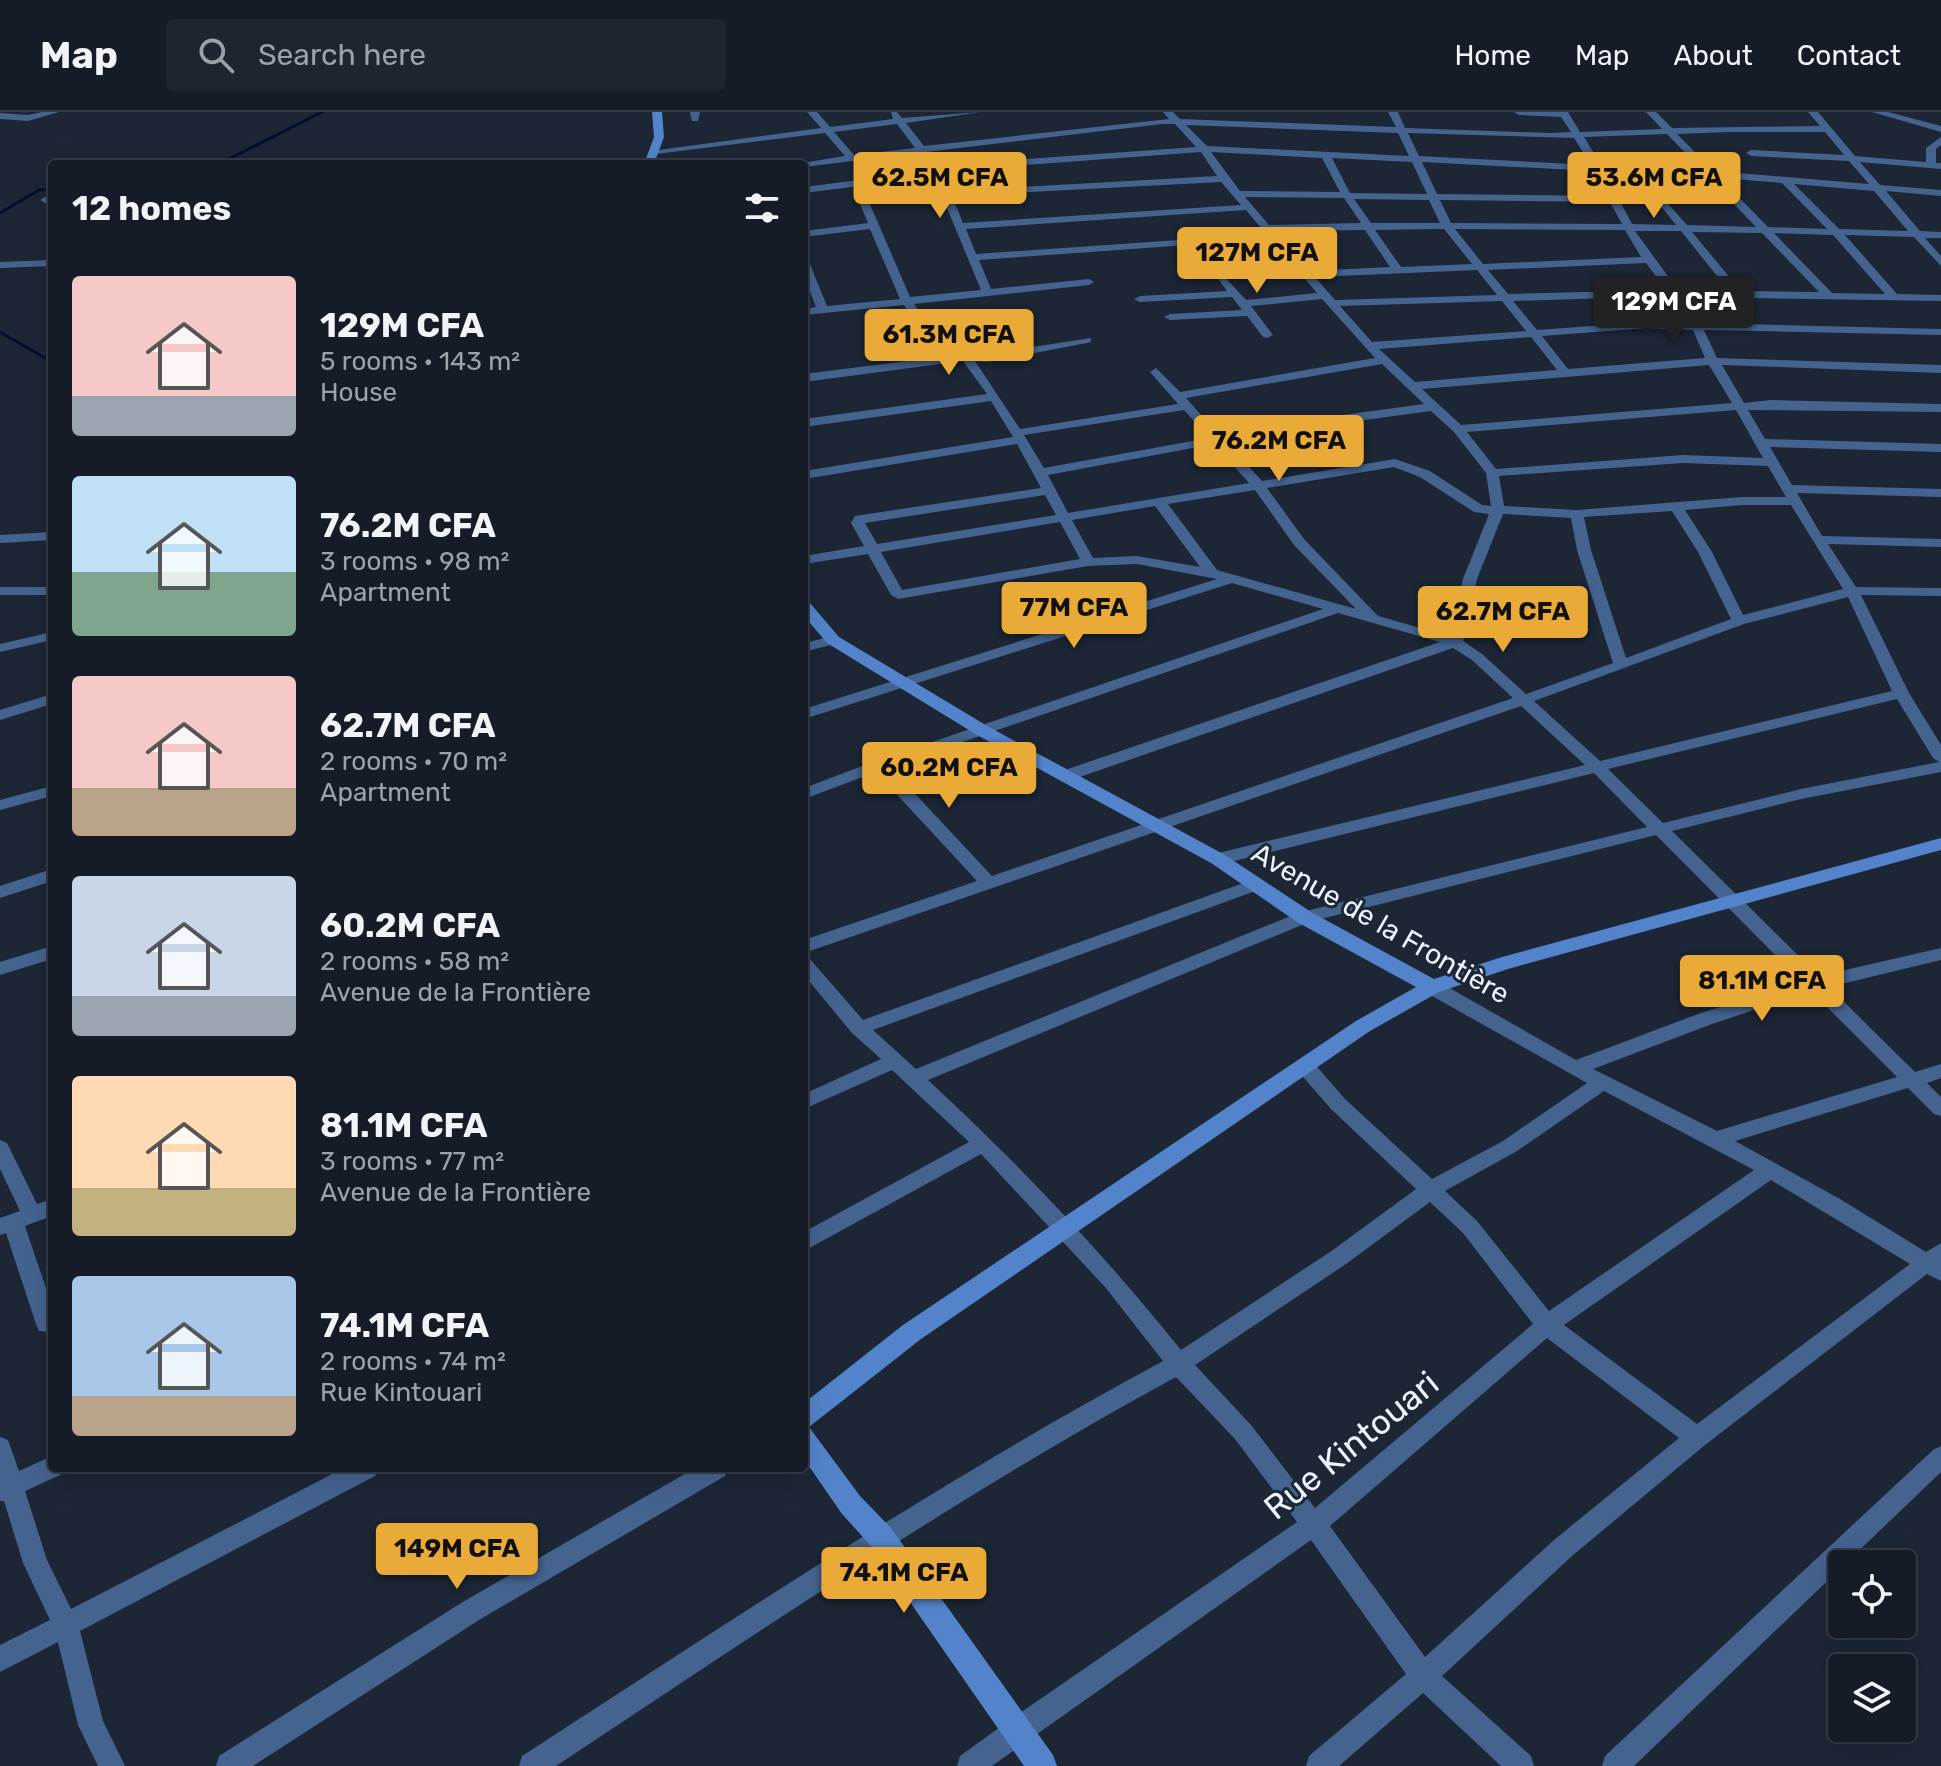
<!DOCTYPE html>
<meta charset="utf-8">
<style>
body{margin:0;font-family:Rubik,sans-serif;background:#1e2530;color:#f1f3f6;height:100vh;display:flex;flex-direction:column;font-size:30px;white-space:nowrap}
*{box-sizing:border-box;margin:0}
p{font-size:26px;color:#9da1a8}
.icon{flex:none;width:44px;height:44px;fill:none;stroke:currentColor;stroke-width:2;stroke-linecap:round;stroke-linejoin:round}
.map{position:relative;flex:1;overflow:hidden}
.side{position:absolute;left:48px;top:48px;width:760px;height:1312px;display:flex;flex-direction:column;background:#151c28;border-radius:8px;box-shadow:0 8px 32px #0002,0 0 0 2px #343a45}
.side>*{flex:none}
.controls{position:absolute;left:1828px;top:1438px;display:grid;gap:16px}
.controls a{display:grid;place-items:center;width:88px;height:88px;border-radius:8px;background:#151c28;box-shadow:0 8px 32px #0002,0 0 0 2px #343a45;font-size:40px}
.price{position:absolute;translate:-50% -68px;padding:0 18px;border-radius:8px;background:#eaaa38;color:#111;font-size:26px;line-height:52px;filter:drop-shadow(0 2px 4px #0008)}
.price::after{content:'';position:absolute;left:50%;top:48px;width:24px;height:18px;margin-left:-12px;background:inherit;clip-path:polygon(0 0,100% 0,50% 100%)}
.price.active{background:#222;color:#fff}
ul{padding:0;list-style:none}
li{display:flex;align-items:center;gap:24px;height:200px;padding:0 24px}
li span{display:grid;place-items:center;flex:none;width:224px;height:160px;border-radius:8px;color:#555}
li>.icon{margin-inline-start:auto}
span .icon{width:96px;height:96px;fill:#fffc;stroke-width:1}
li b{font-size:34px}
h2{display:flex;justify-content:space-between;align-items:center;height:96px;padding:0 24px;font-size:34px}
header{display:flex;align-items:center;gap:48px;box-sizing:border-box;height:112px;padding:0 40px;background:#151c28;border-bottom:2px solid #343a45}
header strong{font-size:38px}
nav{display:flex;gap:44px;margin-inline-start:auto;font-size:28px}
.search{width:560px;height:72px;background:#1e2530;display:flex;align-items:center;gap:20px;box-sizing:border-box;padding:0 28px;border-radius:8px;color:#9da1a8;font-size:30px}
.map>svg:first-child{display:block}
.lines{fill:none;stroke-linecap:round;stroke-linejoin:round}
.stream{stroke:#001030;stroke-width:3}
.street{fill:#44638f;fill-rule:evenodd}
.secondary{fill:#5384cb;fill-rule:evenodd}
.labels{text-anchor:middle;stroke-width:6;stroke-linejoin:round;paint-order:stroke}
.street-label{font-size:28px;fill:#ebf3fd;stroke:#1c2635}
.near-street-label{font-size:34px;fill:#ebf3fd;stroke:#1c2635}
</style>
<header>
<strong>Map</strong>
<div class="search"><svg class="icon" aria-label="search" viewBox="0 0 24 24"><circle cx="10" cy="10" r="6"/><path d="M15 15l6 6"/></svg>Search here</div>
<nav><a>Home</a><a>Map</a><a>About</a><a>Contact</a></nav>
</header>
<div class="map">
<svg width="1941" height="1654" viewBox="0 0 1941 1654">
<rect width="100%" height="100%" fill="#1c2635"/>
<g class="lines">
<g class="stream">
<path d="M 219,52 L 322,0"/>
<path d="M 0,101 L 39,78 L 52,77"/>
<path d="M 0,220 L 52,250"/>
</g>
<g class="street">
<path d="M 42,0 L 59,0 L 28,9 L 0,7 L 0,1 L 28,3 Z"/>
<path d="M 690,0 L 700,0 L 698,9 L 692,9 Z"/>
<path d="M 807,0 L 817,0 L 830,15 L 893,7 L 891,0 L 897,0 L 902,6 L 981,0 L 906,11 L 924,34 L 1169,7 L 1163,0 L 1173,0 L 1180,7 L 1396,15 L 1388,0 L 1398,0 L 1405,16 L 1550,21 L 1571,20 L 1561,5 L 1519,3 L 1514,0 L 1568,0 L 1580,20 L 1662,17 L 1646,0 L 1656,0 L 1672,16 L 1820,14 L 1808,0 L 1818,0 L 1855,44 L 1926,50 L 1926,36 L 1941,25 L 1941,33 L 1936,37 L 1936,51 L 1941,51 L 1941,57 L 1860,50 L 1880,73 L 1941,78 L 1941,84 L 1886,79 L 1920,119 L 1941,120 L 1941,126 L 1925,126 L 1941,144 L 1941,154 L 1914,125 L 1845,123 L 1897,182 L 1941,183 L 1941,189 L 1683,185 L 1701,211 L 1941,217 L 1941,223 L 1704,218 L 1717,246 L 1941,253 L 1941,261 L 1722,253 L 1744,291 L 1771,288 L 1941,292 L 1941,300 L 1748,298 L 1765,327 L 1941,332 L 1941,340 L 1770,335 L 1792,373 L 1941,377 L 1941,385 L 1797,381 L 1822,424 L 1941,427 L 1941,435 L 1828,432 L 1856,475 L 1941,476 L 1941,484 L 1861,483 L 1909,581 L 1941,633 L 1941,660 L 1801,687 L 1672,719 L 1819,864 L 1941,836 L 1941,848 L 1829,875 L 1915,960 L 1941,952 L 1941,966 L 1927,971 L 1941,985 L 1941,1004 L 1934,1002 L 1908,976 L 1735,1029 L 1840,1087 L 1926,1140 L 1941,1131 L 1941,1169 L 1927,1162 L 1705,1333 L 1572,1444 L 1442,1564 L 1531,1644 L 1534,1654 L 1501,1654 L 1423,1581 L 1339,1654 L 1306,1654 L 1309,1644 L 1406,1562 L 1311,1428 L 992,1654 L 957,1654 L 960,1644 L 1007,1610 L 1297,1410 L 1235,1327 L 1176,1265 C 961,1382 760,1519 556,1654 L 519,1654 L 522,1644 C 733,1507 942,1368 1163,1249 L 1105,1175 L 981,1042 L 804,1139 L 804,1120 L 969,1030 L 892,958 L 804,997 L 804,982 L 881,947 L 852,921 L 804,863 L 804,845 L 810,847 L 863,908 L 1249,769 L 1255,767 L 1264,773 L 1261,777 L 873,918 L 916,957 L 1298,801 L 1647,715 L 1594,661 L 1218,753 L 1209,747 L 1218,741 L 1585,653 L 1521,594 L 804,841 L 804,828 L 977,769 L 876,660 L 804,687 L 804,676 L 873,650 L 1323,497 L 1232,471 L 804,607 L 804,597 L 1217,467 L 1137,452 L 1088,454 L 898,487 L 891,483 L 868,442 L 804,452 L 804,444 L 864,434 L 851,411 L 855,404 L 1041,376 L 1017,332 L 804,367 L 804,359 L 1013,325 L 991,289 L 804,315 L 804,307 L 987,282 L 963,249 L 804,270 L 804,262 L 938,245 L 904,193 L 804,203 L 804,197 L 816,195 L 804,164 L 804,147 L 809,150 L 827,194 L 900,187 L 870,117 L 804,125 L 804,119 L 868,111 L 858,87 L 863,84 L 1217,64 L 1201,40 L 1026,53 L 804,81 L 804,75 L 921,60 L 917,41 L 804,55 L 804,52 L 796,52 L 845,44 L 825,21 L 656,42 L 651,39 L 821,16 ZM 897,12 L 915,36 L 854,43 L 834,20 ZM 1162,12 L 1175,12 L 1196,35 L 1026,47 L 930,59 L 926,40 ZM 1186,13 L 1398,21 L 1409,44 L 1207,34 ZM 1730,20 L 1825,20 L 1844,43 L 1751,38 L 1746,41 L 1751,44 L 1849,49 L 1869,72 L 1714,59 L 1677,22 ZM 1408,21 L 1574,26 L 1591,53 L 1419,44 ZM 1667,22 L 1702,58 L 1601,53 L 1584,25 ZM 1211,40 L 1322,46 L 1340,80 L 1240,79 ZM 1332,46 L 1412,50 L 1427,82 L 1350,81 ZM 1422,50 L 1594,59 L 1607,84 L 1437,82 ZM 1604,59 L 1708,65 L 1756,115 L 1687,113 L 1653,75 L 1648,78 L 1676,113 L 1632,112 ZM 1720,66 L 1782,71 L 1827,117 L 1768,115 ZM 1221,70 L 1241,93 L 963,111 L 952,84 ZM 1794,72 L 1874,79 L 1908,119 L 1839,117 ZM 942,84 L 981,178 L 910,185 L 869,90 ZM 1245,85 L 1344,86 L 1361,111 L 1269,113 ZM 1354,87 L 1429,88 L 1440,111 L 1371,111 ZM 1440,88 L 1610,90 L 1622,112 L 1451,111 ZM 1246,98 L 1266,122 L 976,142 L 966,117 ZM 1436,117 L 1444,117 L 1472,152 L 1401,155 L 1375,118 ZM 1455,117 L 1625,118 L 1641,145 L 1483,152 ZM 1365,118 L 1390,155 L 1309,159 L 1275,119 ZM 1635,119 L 1681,119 L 1729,179 L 1678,178 ZM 1692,120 L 1762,121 L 1819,180 L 1741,179 ZM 1774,121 L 1833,123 L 1885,182 L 1832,181 ZM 1271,127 L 1317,181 L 1246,188 L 1221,161 L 1216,164 L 1227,179 L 1140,184 L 1134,187 L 1140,190 L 1232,185 L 1242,198 L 1170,202 L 1164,205 L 1170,208 L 1247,204 L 1263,225 L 1267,226 L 1273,223 L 1251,194 L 1322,187 L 1375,246 L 1180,280 L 1156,256 L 1150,260 L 1178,292 L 1020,317 L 975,249 L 987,250 L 1087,231 L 1091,230 L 1091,226 L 987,242 L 949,244 L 914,192 L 1089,173 L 1094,170 L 1089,167 L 991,177 L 979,148 ZM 1646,151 L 1666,178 L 1508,182 L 1488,158 ZM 1477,158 L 1497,183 L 1335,188 L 1315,165 ZM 1671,184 L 1690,211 L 1647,210 L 1537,218 L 1513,189 ZM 1502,189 L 1526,219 L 1372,230 L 1340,194 ZM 1647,216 L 1693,218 L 1705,246 L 1568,257 L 1542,224 ZM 1531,225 L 1557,258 L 1415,270 L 1379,237 ZM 1382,252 L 1424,292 L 1298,309 L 1220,324 L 1186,286 ZM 1709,253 L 1732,291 L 1461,313 L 1422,277 ZM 1184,298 L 1209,326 L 1044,356 L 1024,323 ZM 1736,298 L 1763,346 L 1683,343 L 1496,357 L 1467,320 ZM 1431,299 L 1454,320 L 1486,361 L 1491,394 L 1482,393 L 1430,359 L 1395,347 L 1262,369 L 1226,330 L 1298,317 ZM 1214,332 L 1249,371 L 1068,401 L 1048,363 ZM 1683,351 L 1768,354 L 1786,385 L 1742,385 L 1577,398 L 1504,394 L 1499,364 ZM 1394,355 L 1420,365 L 1474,400 L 1489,402 L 1463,467 L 1449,524 L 1378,504 L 1304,427 L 1267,376 ZM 1255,378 L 1294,433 L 1356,497 L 1217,458 L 1168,392 ZM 1045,383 L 1056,403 L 877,432 L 865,411 ZM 1742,393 L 1791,393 L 1843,477 L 1743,503 L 1712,440 L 1685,398 ZM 1155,394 L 1200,455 L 1137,444 L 1093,446 L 1072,408 ZM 1672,399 L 1698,440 L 1731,507 L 1626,546 L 1591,438 L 1584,405 ZM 1503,402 L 1571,406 L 1577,438 L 1613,551 L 1526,582 L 1482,542 L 1463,529 L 1477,467 ZM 1060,410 L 1080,447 L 902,478 L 881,440 ZM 1848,485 L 1892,579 L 1600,649 L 1534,589 L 1744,512 ZM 1338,501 L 1440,530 L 1059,660 L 1057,664 L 1059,668 L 1071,668 L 1453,536 L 1472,548 L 1513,586 L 992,764 L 890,655 ZM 1897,587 L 1933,646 L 1939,650 L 1801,677 L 1663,711 L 1608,657 ZM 1656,723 L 1801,869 L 1698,902 L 1576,948 L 1439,870 L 1425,870 L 1423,875 L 1425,880 L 1587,971 L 1503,1029 L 1432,1067 L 1345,987 L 1312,949 L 1298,949 L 1295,954 L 1298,959 L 1331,997 L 1416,1077 L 1330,1140 L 1181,1238 C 1104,1142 1019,1052 928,968 L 1309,810 ZM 1811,879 L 1897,965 L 1717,1019 L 1593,957 L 1712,912 ZM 1604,979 L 1754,1058 L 1549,1199 L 1477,1109 L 1445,1079 L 1517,1039 ZM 1771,1068 L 1910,1152 L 1697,1312 L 1564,1213 ZM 1430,1090 L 1463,1121 L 1533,1212 L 1315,1396 L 1251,1313 L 1195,1253 L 1346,1152 ZM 1547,1226 L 1679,1326 L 1554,1428 L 1425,1545 L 1330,1414 Z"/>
<path d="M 1872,0 L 1888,0 L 1941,14 L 1941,20 Z"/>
<path d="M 45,85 L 52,88 L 52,95 L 40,88 Z"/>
<path d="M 52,148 L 52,154 L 0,156 L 0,150 Z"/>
<path d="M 52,420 L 52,428 L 0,431 L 0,423 Z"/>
<rect x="0" y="475" width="52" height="8"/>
<path d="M 52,520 L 52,528 L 0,540 L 0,532 Z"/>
<path d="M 833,524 L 838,525 L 838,531 L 804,540 L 804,531 Z"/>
<path d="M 52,582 L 52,592 L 0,608 L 0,598 Z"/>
<path d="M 52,674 L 52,684 L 0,698 L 0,688 Z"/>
<path d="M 52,757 L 52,769 L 0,786 L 0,774 Z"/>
<path d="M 52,834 L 52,847 L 0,863 L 0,850 Z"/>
<path d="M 0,1028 L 7,1031 L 37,1092 L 52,1087 L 52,1104 L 25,1114 L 52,1194 L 52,1220 L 39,1219 L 36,1212 L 6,1121 L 0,1123 L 0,1106 L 20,1099 L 0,1057 Z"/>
<path d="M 0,1325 L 8,1328 L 19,1359 L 52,1344 L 52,1356 L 63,1356 L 60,1363 L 25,1379 L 47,1448 L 71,1497 L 344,1356 L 379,1356 L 375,1364 L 80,1519 L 103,1609 L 125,1654 L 98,1654 L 78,1613 L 58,1530 L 0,1560 L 0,1533 L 50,1508 L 23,1451 L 4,1389 L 0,1389 Z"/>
<path d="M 1941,1334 L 1941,1360 L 1845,1452 L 1842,1452 L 1842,1455 L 1634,1654 L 1602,1654 L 1605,1644 L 1933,1338 Z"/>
<path d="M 695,1356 L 729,1356 L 725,1364 L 479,1508 L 253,1654 L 216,1654 L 219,1644 L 461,1491 Z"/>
</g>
<g class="secondary">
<path d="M 652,0 L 662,0 L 664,25 L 654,52 L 644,52 L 654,25 Z"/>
<path d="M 804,489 L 810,491 L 839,525 L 989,615 L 1225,743 L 1311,800 L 1434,867 L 1502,845 L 1941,726 L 1941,738 L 1508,857 L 1439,880 L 1370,919 L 921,1227 L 809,1315 L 860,1384 L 891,1416 L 1053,1643 L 1057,1654 L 1024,1654 L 871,1434 L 842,1402 L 804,1347 L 804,1291 L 903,1213 L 1356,909 L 1416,875 L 1297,810 L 1211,751 L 977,623 L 827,531 L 804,504 Z"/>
</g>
</g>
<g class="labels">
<g class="street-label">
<text transform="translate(1381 811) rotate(30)" y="10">Avenue de la Frontière</text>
</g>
<g class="near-street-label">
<text transform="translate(1351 1333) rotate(-39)" y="12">Rue Kintouari</text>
</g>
</g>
</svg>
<div class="controls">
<a><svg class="icon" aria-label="locate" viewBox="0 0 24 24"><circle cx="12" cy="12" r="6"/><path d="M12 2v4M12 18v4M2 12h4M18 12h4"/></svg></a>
<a><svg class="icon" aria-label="layers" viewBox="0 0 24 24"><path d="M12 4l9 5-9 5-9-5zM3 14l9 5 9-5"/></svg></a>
</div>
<b class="price" style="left:940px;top:108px">62.5M CFA</b>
<b class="price" style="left:1654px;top:108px">53.6M CFA</b>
<b class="price" style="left:1257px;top:183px">127M CFA</b>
<b class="price active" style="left:1674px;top:232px">129M CFA</b>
<b class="price" style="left:949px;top:265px">61.3M CFA</b>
<b class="price" style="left:1279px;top:371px">76.2M CFA</b>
<b class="price" style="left:1074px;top:538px">77M CFA</b>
<b class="price" style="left:1503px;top:542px">62.7M CFA</b>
<b class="price" style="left:949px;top:698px">60.2M CFA</b>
<b class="price" style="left:1762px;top:911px">81.1M CFA</b>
<b class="price" style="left:457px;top:1479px">149M CFA</b>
<b class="price" style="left:904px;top:1503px">74.1M CFA</b>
<section class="side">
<h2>12 homes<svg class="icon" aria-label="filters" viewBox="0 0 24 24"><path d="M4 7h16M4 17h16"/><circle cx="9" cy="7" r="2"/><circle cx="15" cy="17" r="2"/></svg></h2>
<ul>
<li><span style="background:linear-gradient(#f6c9c9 75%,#9aa5b1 0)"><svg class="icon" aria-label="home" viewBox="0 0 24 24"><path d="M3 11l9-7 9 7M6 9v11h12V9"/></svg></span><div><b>129M CFA</b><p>5 rooms · 143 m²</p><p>House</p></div></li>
<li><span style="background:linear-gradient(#bfe0f5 60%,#7fa58c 0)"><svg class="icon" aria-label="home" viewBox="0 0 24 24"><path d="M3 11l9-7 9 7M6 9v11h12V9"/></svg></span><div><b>76.2M CFA</b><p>3 rooms · 98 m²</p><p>Apartment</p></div></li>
<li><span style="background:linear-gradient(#f6c9c9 70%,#b9a48a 0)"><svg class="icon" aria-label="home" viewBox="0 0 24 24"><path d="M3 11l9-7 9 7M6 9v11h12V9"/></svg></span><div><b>62.7M CFA</b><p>2 rooms · 70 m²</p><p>Apartment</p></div></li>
<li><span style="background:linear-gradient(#c9d6e8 75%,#9aa5b1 0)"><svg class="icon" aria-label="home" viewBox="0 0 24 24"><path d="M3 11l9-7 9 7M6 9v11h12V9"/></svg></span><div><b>60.2M CFA</b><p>2 rooms · 58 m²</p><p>Avenue de la Frontière</p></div></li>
<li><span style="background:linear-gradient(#ffd9b3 70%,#c2b280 0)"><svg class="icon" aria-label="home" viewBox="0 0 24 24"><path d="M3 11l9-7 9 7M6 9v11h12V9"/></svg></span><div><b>81.1M CFA</b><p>3 rooms · 77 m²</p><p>Avenue de la Frontière</p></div></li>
<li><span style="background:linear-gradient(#a9c7e8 75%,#b9a48a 0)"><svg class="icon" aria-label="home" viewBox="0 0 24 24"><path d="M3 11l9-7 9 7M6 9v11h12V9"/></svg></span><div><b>74.1M CFA</b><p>2 rooms · 74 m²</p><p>Rue Kintouari</p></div></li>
</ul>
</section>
</div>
